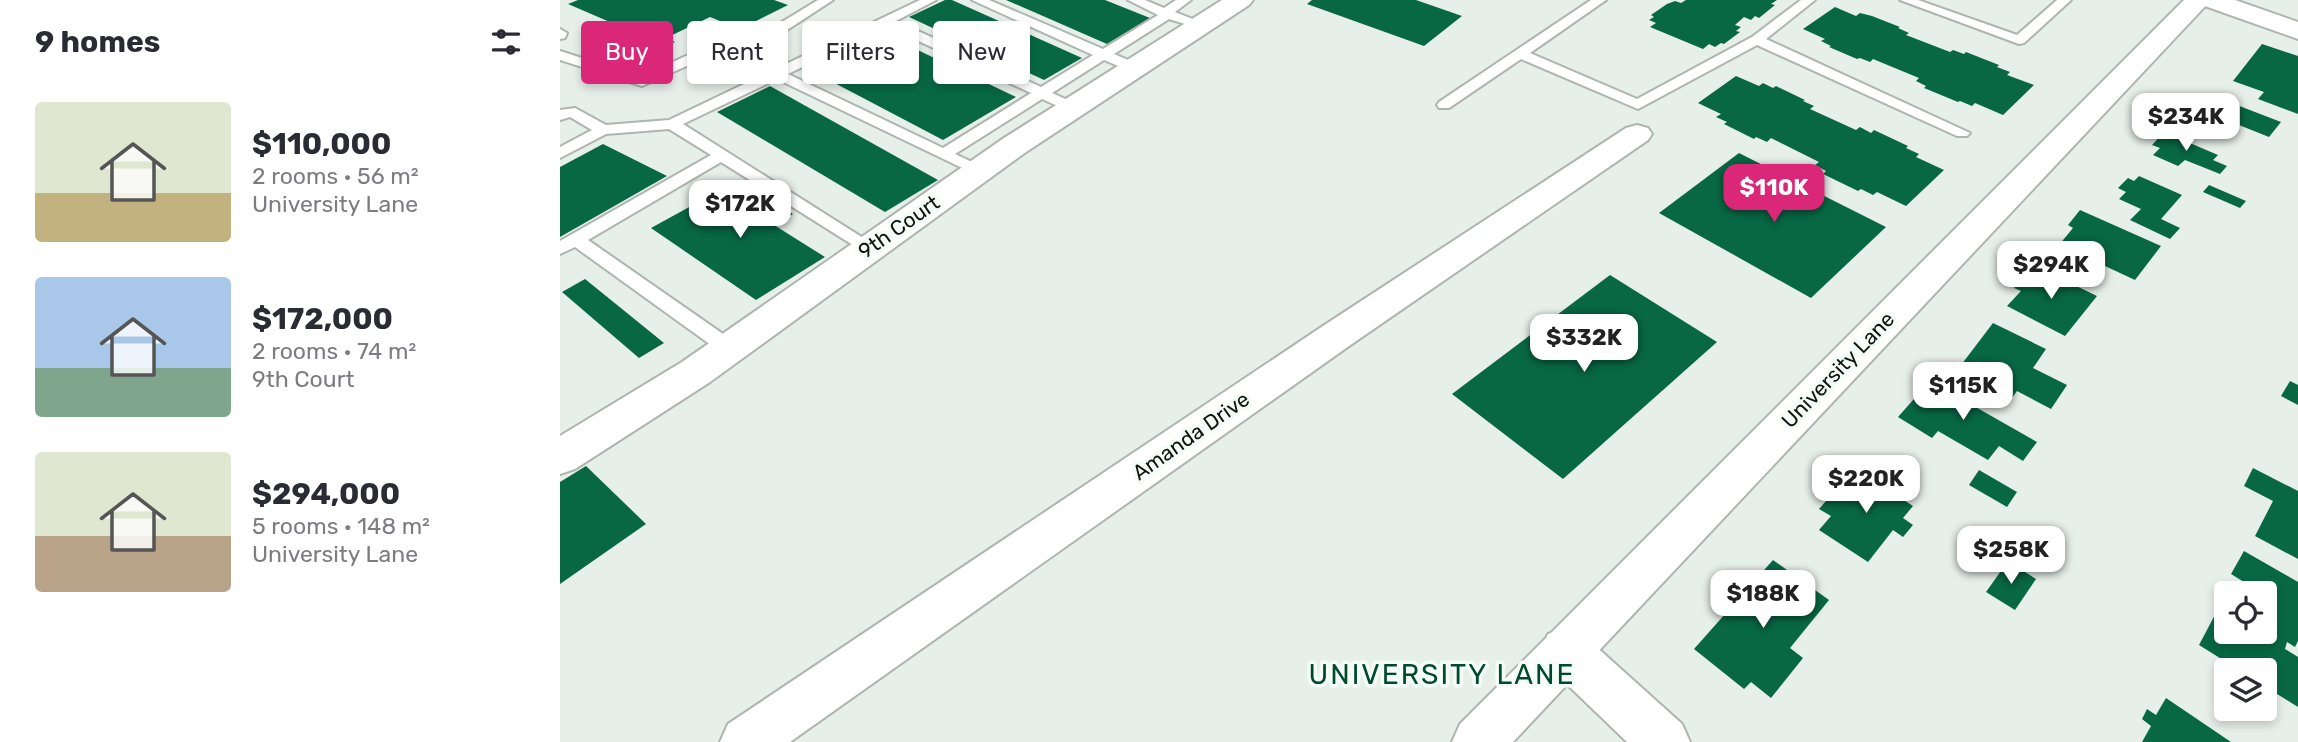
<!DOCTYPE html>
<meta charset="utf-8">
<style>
body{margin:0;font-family:Rubik,sans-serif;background:#f7f7f7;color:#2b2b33;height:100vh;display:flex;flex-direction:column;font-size:26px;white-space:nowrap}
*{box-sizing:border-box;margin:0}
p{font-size:23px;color:#7c7c81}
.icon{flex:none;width:38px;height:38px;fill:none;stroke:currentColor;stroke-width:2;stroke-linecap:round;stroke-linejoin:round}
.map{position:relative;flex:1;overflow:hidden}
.side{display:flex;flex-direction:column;background:#fff;width:560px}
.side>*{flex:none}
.guide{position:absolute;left:21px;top:21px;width:665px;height:63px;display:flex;gap:14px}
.fabs{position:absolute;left:1654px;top:581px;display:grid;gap:14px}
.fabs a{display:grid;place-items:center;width:63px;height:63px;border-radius:7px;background:#fff;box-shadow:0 4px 10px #0003;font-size:35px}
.price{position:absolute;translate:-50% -60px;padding:0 16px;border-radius:14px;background:#fff;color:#222;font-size:23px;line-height:46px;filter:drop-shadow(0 2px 4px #0008)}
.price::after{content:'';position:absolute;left:50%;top:42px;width:21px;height:16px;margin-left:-10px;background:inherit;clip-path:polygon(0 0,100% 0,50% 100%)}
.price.selected{background:#db2777;color:#fff}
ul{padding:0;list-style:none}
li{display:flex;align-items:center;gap:21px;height:175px;padding:0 35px}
li span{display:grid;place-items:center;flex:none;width:196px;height:140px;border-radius:7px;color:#555}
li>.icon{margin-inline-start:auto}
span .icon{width:84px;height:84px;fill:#fffc;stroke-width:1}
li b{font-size:30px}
h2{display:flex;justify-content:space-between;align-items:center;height:84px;padding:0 35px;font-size:30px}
.pill{padding:0 24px;border-radius:7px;background:#fff;box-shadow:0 4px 10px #0003;font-size:24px;line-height:63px}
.pill.selected{background:#db2777;color:#fff}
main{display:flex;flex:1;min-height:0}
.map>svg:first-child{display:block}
.building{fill:#086844}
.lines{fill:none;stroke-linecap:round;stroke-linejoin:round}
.lane-casing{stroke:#aeb5b1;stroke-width:4}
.street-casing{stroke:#aeb5b1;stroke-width:4}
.secondary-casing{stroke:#aeb5b1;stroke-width:4}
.lane{fill:#fff;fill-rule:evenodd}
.street{fill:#fff;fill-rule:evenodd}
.secondary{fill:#fff;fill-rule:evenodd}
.labels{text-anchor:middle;stroke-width:7;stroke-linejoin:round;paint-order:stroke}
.street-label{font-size:21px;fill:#101311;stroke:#f4fcf7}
.near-neighbourhood-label{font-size:28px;letter-spacing:2px;fill:#01492d;stroke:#f4fcf7}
</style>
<main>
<section class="side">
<h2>9 homes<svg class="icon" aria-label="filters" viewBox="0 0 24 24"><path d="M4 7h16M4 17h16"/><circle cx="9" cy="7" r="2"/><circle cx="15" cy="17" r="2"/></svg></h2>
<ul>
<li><span style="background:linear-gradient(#dfe7d0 65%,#c2b280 0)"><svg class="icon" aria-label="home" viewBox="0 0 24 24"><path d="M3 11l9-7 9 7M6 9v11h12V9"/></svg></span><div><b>$110,000</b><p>2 rooms · 56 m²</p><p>University Lane</p></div></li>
<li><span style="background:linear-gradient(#a9c7e8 65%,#7fa58c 0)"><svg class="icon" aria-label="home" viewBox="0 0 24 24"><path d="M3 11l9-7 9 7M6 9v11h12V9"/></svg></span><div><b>$172,000</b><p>2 rooms · 74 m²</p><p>9th Court</p></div></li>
<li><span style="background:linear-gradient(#dfe7d0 60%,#b9a48a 0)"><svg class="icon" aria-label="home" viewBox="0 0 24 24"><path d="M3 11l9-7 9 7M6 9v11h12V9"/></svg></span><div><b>$294,000</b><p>5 rooms · 148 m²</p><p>University Lane</p></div></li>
</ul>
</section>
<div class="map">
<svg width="1738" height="742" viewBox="0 0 1738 742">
<rect width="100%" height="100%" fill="#e7efea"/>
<g class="building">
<path d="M 18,0 L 214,0 L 228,5 L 180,29 L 150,17 L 106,38 L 115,42 L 97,50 L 90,47 L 81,51 L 64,43 L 80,35 L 8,4 Z"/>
<path d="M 385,0 L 392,0 L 522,58 L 484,80 L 349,17 Z"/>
<path d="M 446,0 L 545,0 L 590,18 L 547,44 Z"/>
<path d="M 752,0 L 856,0 L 902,16 L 864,46 L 747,4 Z"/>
<path d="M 1126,0 L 1217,0 L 1211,4 L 1215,5 L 1199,18 L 1195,16 L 1191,20 L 1184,17 L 1175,25 L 1181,27 L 1176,31 L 1180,32 L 1164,44 L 1161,43 L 1155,47 L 1149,44 L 1143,49 L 1090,27 L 1096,23 L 1089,20 L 1094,17 L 1091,15 L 1107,4 L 1115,1 L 1121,3 Z"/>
<path d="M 1275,7 L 1296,16 L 1300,13 L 1312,16 L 1340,27 L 1338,28 L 1349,33 L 1346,35 L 1390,52 L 1393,50 L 1404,54 L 1406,52 L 1439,65 L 1437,67 L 1450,72 L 1447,75 L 1474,85 L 1443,115 L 1415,103 L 1412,106 L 1400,101 L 1398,102 L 1364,88 L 1366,86 L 1356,81 L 1359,78 L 1313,59 L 1310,62 L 1300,58 L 1297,59 L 1269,47 L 1271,46 L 1261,41 L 1265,39 L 1243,29 Z"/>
<path d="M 320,32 L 456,97 L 383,140 L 246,68 Z"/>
<path d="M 1702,44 L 1738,56 L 1738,114 L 1698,99 L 1704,92 L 1673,81 Z"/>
<path d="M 1176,76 L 1199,86 L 1203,83 L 1213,88 L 1216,86 L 1245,100 L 1243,101 L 1254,106 L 1250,109 L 1296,130 L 1300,127 L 1311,133 L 1314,130 L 1348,146 L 1346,148 L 1359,154 L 1356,157 L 1384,170 L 1346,206 L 1317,192 L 1313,195 L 1301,189 L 1298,191 L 1263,174 L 1266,171 L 1255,165 L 1259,162 L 1211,138 L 1207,142 L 1196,137 L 1194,139 L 1164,124 L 1167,122 L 1156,117 L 1161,114 L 1138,103 Z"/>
<path d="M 210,86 L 378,180 L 325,212 L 157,112 Z"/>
<path d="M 1656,97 L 1721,122 L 1709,137 L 1679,125 L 1673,131 L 1638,118 Z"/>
<path d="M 1604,132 L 1658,155 L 1653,160 L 1667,166 L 1660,174 L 1625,160 L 1618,166 L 1593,155 L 1600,148 L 1592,145 Z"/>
<path d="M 43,144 L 107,176 L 0,237 L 0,167 Z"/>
<path d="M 1179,153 L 1326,227 L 1251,298 L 1099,213 Z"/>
<path d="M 1579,176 L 1622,195 L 1601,219 L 1620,228 L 1610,239 L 1570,220 L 1581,209 L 1559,199 L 1566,192 L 1558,188 L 1568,178 L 1574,181 Z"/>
<path d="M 183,183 L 233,214 L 214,225 L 265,257 L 196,300 L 91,228 L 162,189 L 167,192 Z"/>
<path d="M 1649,185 L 1686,201 L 1680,208 L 1643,192 Z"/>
<path d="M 1520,210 L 1601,246 L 1575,280 L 1545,266 L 1540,272 L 1494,251 L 1513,228 L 1508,225 Z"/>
<path d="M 1479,268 L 1537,296 L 1505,336 L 1447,306 L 1461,291 L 1454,288 L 1462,279 L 1467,281 Z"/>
<path d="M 1050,275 L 1157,342 L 1003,479 L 892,394 Z"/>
<path d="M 25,279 L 104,343 L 79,358 L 2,292 Z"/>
<path d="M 1433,323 L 1486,349 L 1473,368 L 1507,385 L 1491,409 L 1457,391 L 1449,402 L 1395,373 Z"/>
<path d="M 1382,380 L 1410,396 L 1405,401 L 1477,442 L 1463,461 L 1439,446 L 1428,460 L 1378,431 L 1372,438 L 1338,417 L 1368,383 L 1376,387 Z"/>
<path d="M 1730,381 L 1738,385 L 1738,405 L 1721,396 Z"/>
<path d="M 26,466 L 86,524 L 0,584 L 0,482 Z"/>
<path d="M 1314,468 L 1338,482 L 1330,491 L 1353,506 L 1343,518 L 1353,525 L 1343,537 L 1333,530 L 1308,562 L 1259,530 L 1271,516 L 1259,509 L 1281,484 L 1294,491 Z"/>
<path d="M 1693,468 L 1738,491 L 1738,559 L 1695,536 L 1713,501 L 1684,486 Z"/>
<path d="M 1419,470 L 1457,492 L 1447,507 L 1409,485 Z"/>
<path d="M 1684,551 L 1738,582 L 1738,641 L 1735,647 L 1727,642 L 1725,649 L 1738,657 L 1738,707 L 1704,686 L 1704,670 L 1679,670 L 1639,645 L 1657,611 L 1666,616 L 1666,632 L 1704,632 L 1704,593 L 1677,593 L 1684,582 L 1671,574 Z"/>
<path d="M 1213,560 L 1269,600 L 1230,648 L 1243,658 L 1211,698 L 1191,682 L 1184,689 L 1134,649 Z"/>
<path d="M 1448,561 L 1476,579 L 1455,610 L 1426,592 Z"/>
<path d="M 1606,698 L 1671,742 L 1582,742 L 1591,726 L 1582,719 L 1587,709 L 1596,715 Z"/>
</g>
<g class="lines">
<defs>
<g id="lane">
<path d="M 258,0 L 273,0 L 204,45 L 140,60 L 82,86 L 0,60 L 0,51 L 81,77 L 130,54 L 194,39 Z"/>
<path d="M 360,0 L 376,0 L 336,21 L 481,87 L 533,55 L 412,0 L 429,0 L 543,49 L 598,15 L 568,0 L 585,0 L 604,8 L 616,0 L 631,0 L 615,12 L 648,25 L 641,29 L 609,19 L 554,54 L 580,65 L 580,71 L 570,71 L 544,60 L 492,93 L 519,105 L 521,108 L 519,111 L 509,111 L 482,99 L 395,154 L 425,168 L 427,171 L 425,174 L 419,176 L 217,79 L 123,124 L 319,248 L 316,252 L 304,252 L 161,162 L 28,240 L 176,343 L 178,348 L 176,353 L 162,353 L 15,247 L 0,254 L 0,241 L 151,155 L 109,129 L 46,134 L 0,158 L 0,147 L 32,130 L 10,117 L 0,120 L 0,110 L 15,108 L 46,125 L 109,120 ZM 326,26 L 471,93 L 383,148 L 228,74 Z"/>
<path d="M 1031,0 L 1046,0 L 970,53 L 1077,99 L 1192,37 L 1241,0 L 1255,0 L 1206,39 L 1410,133 L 1407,136 L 1397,136 L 1197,45 L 1078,109 L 961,59 L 889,108 L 879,108 L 877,105 L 879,102 Z"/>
<path d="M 1340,0 L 1358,0 L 1457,35 L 1497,0 L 1511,0 L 1464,43 L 1459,44 Z"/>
<path d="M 0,29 L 7,33 L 5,38 L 0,39 Z"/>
</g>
<g id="street">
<path d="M 662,0 L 693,0 L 689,5 L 466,152 L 150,382 L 15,469 L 0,474 L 0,436 L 122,362 L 444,138 Z"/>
<path d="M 1638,0 L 1675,0 L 1738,22 L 1738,39 L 1642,5 Z"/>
<path d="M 1077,125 L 1088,128 L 1092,134 L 1088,140 L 789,346 L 230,742 L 160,742 L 168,724 L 763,326 L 1066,128 Z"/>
<path d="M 1005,627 L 1022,634 L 1122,724 L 1130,742 L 1067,742 L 988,666 L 981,650 L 988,634 Z"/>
</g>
<path id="secondary" d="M 1624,0 L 1651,0 L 953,742 L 892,742 L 900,724 Z"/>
</defs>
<use href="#lane" class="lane-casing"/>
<use href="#street" class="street-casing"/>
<use href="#secondary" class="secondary-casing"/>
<use href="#lane" class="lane"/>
<use href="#street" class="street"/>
<use href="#secondary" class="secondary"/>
</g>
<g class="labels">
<g class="street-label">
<text transform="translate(339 227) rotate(-35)" y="7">9th Court</text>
<text transform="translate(1278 370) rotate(-46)" y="7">University Lane</text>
<text transform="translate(631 436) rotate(-35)" y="7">Amanda Drive</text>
</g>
<g class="near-neighbourhood-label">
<text x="882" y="684">UNIVERSITY LANE</text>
</g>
</g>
</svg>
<div class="fabs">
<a><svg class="icon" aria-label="locate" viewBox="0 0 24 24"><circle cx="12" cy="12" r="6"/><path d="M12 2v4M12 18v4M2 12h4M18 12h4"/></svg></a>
<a><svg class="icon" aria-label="layers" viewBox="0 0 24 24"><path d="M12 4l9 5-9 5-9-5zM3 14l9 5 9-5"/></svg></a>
</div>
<b class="price" style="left:1626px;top:153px">$234K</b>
<b class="price selected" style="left:1214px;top:224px">$110K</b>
<b class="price" style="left:180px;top:240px">$172K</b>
<b class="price" style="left:1491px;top:301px">$294K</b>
<b class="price" style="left:1024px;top:374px">$332K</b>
<b class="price" style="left:1403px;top:422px">$115K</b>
<b class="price" style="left:1306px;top:515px">$220K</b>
<b class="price" style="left:1451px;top:586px">$258K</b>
<b class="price" style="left:1203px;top:630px">$188K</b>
<div class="guide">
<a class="pill selected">Buy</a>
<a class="pill">Rent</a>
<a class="pill">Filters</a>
<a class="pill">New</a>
</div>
</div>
</main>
